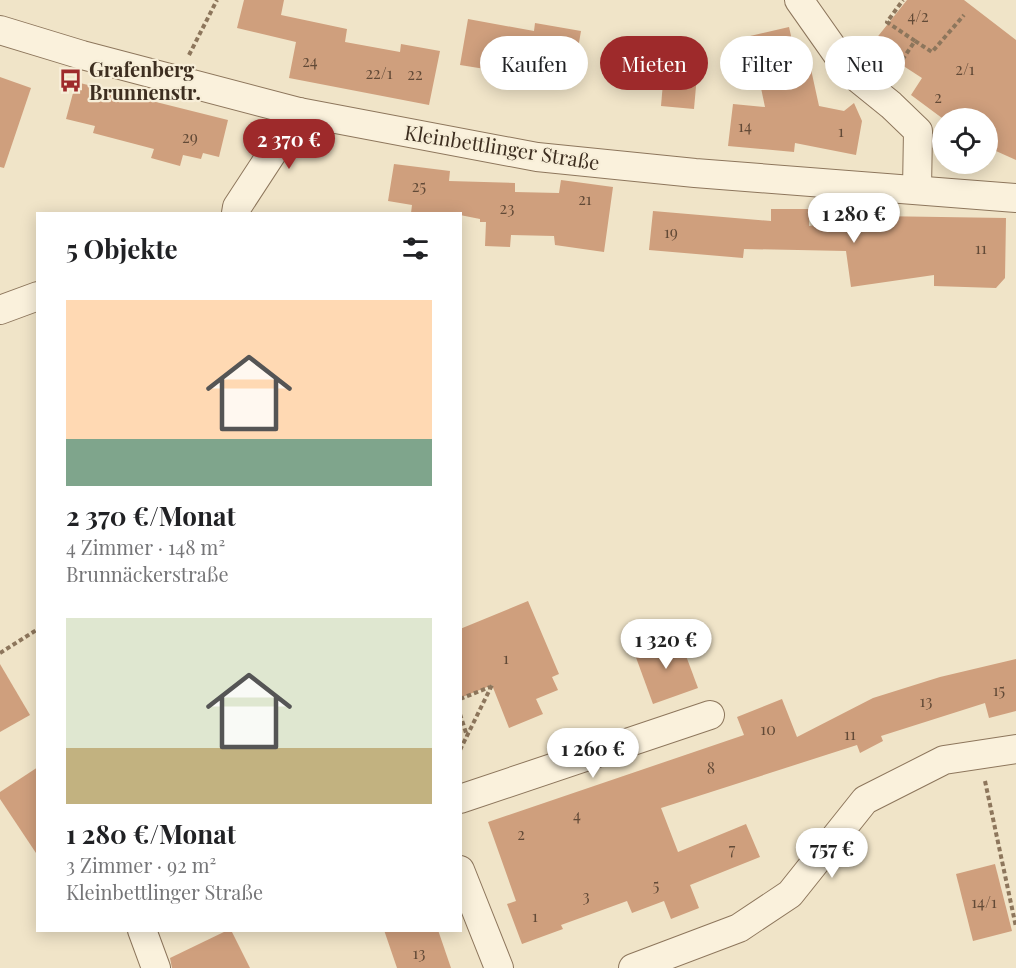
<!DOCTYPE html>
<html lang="de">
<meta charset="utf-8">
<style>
body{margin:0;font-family:"Playfair Display",serif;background:#f6f6f6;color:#202124;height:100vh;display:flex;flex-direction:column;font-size:22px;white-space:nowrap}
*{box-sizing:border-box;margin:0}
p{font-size:20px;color:#757577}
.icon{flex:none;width:33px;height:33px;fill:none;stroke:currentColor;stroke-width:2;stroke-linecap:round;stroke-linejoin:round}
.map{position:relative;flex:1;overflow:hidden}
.panel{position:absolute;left:36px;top:212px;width:426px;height:720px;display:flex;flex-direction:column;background:#fff;border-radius:0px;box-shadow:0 3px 15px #0003}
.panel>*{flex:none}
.banner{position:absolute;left:480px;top:36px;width:446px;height:54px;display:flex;gap:12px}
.buttons{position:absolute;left:932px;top:108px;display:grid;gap:12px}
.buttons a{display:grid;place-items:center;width:66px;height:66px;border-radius:50%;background:#fff;box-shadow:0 3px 15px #0003;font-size:30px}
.price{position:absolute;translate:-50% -51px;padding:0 14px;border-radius:21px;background:#fff;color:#222;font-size:20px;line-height:39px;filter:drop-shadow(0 2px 3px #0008)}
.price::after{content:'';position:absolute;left:50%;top:36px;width:18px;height:14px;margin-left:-9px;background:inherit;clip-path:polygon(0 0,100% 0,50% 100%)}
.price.on{background:#9e2a2b;color:#fff}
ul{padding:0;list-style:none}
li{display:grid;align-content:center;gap:12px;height:318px;padding:0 30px}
li span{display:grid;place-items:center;height:186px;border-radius:0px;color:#555}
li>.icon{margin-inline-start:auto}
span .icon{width:108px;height:108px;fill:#fffc;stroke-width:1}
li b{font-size:26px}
h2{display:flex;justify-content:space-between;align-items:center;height:72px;padding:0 30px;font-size:26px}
.pill{padding:0 21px;border-radius:27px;background:#fff;box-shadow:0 3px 15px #0003;font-size:21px;line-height:54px}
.pill.on{background:#9e2a2b;color:#fff}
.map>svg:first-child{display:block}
.building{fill:#cf9f7d}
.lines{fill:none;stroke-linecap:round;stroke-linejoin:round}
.minor-casing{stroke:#8d765c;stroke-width:30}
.path{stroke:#8d765c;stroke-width:4;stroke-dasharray:4.5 3;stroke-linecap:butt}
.minor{stroke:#faf1dc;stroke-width:28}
.labels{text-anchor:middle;stroke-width:4.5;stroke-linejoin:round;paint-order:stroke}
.number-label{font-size:16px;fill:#624a37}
.poi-label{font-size:20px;font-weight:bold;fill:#3d2e20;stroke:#f7eed8;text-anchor:start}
.street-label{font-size:20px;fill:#3d2e20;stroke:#f7eed8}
</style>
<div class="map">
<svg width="1016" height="968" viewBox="0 0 1016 968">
<rect width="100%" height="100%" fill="#f0e4c8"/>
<g class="building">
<path d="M 244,0 L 284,0 L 281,15 L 347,29 L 345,42 L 400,52 L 401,44 L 440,51 L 429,105 L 289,78 L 296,42 L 237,28 Z"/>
<path d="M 907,0 L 964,0 L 1016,40 L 1016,160 L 987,147 L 987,118 L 942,118 L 911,95 L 922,78 L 871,45 Z"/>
<path d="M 468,19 L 534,31 L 535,23 L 581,31 L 572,83 L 460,65 Z"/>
<path d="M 789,27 L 795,53 L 807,51 L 819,106 L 844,111 L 854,103 L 862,121 L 856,155 L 795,143 L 794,152 L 728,146 L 733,104 L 765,107 L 750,36 Z"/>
<path d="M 664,71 L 697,75 L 694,109 L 661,106 Z"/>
<path d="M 0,77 L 31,88 L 4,168 L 0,167 Z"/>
<path d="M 76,82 L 228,120 L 219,157 L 203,153 L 201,159 L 183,155 L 180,166 L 151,158 L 154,149 L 93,133 L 95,126 L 66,119 Z"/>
<path d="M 394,164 L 450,171 L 449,181 L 515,183 L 515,192 L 559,193 L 561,180 L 613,187 L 604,252 L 555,245 L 554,236 L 511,235 L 510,247 L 485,246 L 486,222 L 480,222 L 480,219 L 460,215 L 460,213 L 411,213 L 412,205 L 388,201 Z"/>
<path d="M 771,209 L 809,209 L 809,226 L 876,216 L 1006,218 L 1005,278 L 996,288 L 934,286 L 934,275 L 851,287 L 846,251 L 744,249 L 743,258 L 649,250 L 653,211 L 771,221 Z"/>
<path d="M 528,601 L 559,674 L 552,677 L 558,690 L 536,699 L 543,714 L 509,728 L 492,685 L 460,698 L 460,629 Z"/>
<path d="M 679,637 L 698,688 L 653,704 L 634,652 Z"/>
<path d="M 1016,659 L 1016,711 L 989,718 L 985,703 L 881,736 L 883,741 L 860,753 L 857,745 L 661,808 L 678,852 L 746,824 L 760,857 L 690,885 L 699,908 L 671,919 L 664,901 L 632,913 L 627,901 L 561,925 L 563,929 L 522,944 L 507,904 L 516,901 L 488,822 L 744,735 L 737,717 L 782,699 L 797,737 L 873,698 L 940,677 Z"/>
<path d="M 0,664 L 30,715 L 0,732 Z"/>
<path d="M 38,767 L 38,856 L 0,799 L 0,792 Z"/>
<path d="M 995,864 L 1012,931 L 973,941 L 956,874 Z"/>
<path d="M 228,930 L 231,930 L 250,968 L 172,968 L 170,958 Z"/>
<path d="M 384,930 L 438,930 L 451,968 L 397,968 Z"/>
</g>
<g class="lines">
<defs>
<g id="minor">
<path d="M 799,0 L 849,71 L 891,105 L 918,131 L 917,189"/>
<path d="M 0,30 L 82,55 L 299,112 L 537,157 L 695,173 L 1016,198"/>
<path d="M 236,213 L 237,207 L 299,112"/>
<path d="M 0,310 L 38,296"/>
<path d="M 460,799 L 710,715"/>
<path d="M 460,870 L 499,968"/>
<path d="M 142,930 L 156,968"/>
<path d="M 633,968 L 739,928 L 790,894 L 865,800 L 944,760 L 1016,749"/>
</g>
</defs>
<use href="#minor" class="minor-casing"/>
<g class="path">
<path d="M 915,41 L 932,52 L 964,15"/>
<path d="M 189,55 L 217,0"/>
<path d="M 894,72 L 915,41 L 887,22 L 903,0"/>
<path d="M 0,653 L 38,629"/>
<path d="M 460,699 L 490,687"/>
<path d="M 460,714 L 467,736"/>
<path d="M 460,750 L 492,685"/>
<path d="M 985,781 L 1016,927"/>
</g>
<use href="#minor" class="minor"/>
</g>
<defs>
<symbol id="bus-bare" viewBox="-9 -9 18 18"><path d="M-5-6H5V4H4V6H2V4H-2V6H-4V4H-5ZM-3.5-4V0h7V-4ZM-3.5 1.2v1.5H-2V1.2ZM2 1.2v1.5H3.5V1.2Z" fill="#9e2a2b" stroke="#f7eed8" stroke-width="2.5" paint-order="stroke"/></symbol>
</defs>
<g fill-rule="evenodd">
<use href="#bus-bare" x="54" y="64" width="33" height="33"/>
</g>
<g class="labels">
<g class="number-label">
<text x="918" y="22">4/2</text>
<text x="310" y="67">24</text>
<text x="965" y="75">2/1</text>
<text x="379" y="79">22/1</text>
<text x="415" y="80">22</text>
<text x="938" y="103">2</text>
<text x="745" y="132">14</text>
<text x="841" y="137">1</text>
<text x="190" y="143">29</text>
<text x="419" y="192">25</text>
<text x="585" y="205">21</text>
<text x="507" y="214">23</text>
<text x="671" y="238">19</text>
<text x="981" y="254">11</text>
<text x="506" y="664">1</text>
<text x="999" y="696">15</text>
<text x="926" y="707">13</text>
<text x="768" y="735">10</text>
<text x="850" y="740">11</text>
<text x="711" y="774">8</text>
<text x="577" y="821">4</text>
<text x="521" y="840">2</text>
<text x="732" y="855">7</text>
<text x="656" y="891">5</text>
<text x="586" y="902">3</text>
<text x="984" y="908">14/1</text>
<text x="535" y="922">1</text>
<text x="419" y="959">13</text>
</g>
<g class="poi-label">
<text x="89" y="77">Grafenberg<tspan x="89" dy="23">Brunnenstr.</tspan></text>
</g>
<g class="street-label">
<text transform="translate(502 148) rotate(9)" y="7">Kleinbettlinger Straße</text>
</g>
</g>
</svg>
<div class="buttons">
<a><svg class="icon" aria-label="locate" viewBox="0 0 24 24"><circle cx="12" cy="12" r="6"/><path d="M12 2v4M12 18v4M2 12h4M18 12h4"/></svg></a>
</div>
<b class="price on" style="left:289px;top:170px">2 370 €</b>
<b class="price" style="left:854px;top:244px">1 280 €</b>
<b class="price" style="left:666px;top:670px">1 320 €</b>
<b class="price" style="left:593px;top:779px">1 260 €</b>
<b class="price" style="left:832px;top:879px">757 €</b>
<div class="banner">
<a class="pill">Kaufen</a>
<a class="pill on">Mieten</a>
<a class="pill">Filter</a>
<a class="pill">Neu</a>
</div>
<section class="panel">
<h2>5 Objekte<svg class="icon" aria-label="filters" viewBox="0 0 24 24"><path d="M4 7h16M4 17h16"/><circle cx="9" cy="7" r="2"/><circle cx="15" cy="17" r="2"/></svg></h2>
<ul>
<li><span style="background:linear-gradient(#ffd9b3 75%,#7fa58c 0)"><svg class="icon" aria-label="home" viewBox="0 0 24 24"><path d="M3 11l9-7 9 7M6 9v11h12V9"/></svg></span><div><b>2 370 €/Monat</b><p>4 Zimmer · 148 m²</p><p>Brunnäckerstraße</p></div></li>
<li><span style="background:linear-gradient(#dfe7d0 70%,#c2b280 0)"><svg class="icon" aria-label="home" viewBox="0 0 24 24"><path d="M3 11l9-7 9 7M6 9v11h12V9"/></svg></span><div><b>1 280 €/Monat</b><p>3 Zimmer · 92 m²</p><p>Kleinbettlinger Straße</p></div></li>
</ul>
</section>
</div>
